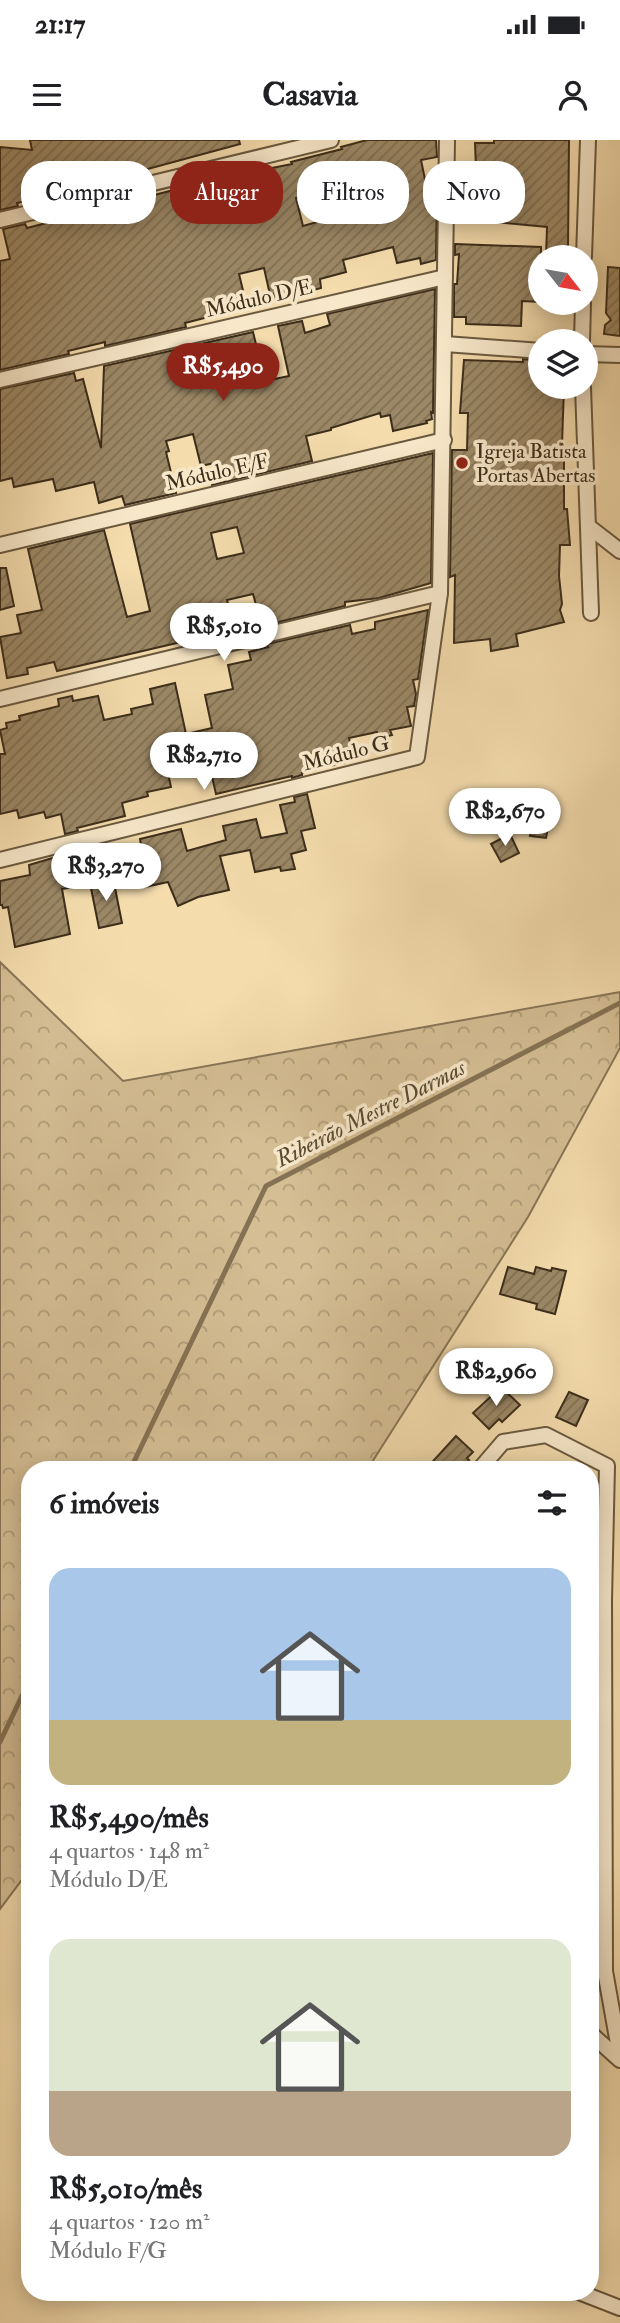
<!DOCTYPE html>
<html lang="pt">
<meta charset="utf-8">
<style>
body{margin:0;font-family:"IM FELL Double Pica",serif;background:#f6f6f6;color:#202124;height:100vh;display:flex;flex-direction:column;font-size:26px;white-space:nowrap}
*{box-sizing:border-box;margin:0}
p{font-size:23px;color:#757577}
.icon{flex:none;width:38px;height:38px;fill:none;stroke:currentColor;stroke-width:2;stroke-linecap:round;stroke-linejoin:round}
.map{position:relative;flex:1;overflow:hidden}
.panel{position:absolute;left:21px;top:1321px;width:578px;height:840px;display:flex;flex-direction:column;background:#fff;border-radius:28px;box-shadow:0 4px 18px #0003}
.panel>*{flex:none}
.guide{position:absolute;left:21px;top:21px;width:579px;height:63px;display:flex;gap:14px}
.needle{width:46px;rotate:121deg}
.controls{position:absolute;left:528px;top:105px;display:grid;gap:14px}
.controls a{display:grid;place-items:center;width:70px;height:70px;border-radius:50%;background:#fff;box-shadow:0 4px 18px #0003;font-size:35px}
.price{position:absolute;translate:-50% -60px;padding:0 16px;border-radius:24px;background:#fff;color:#222;font-size:23px;line-height:46px;filter:drop-shadow(0 2px 4px #0008)}
.price::after{content:'';position:absolute;left:50%;top:42px;width:21px;height:16px;margin-left:-10px;background:inherit;clip-path:polygon(0 0,100% 0,50% 100%)}
.price.active{background:#8f2418;color:#fff}
ul{padding:0;list-style:none}
li{display:grid;align-content:center;gap:14px;height:371px;padding:0 28px}
li span{display:grid;place-items:center;height:217px;border-radius:21px;color:#555}
li>.icon{margin-inline-start:auto}
span .icon{width:126px;height:126px;fill:#fffc;stroke-width:1}
li b{font-size:30px}
h2{display:flex;justify-content:space-between;align-items:center;height:84px;padding:0 28px;font-size:30px}
.tag{padding:0 24px;border-radius:28px;background:#fff;box-shadow:0 4px 18px #0003;font-size:24px;line-height:63px}
.tag.active{background:#8f2418;color:#fff}
.status{display:flex;justify-content:space-between;align-items:center;height:49px;padding:0 35px;background:#fff;direction:ltr}
.status svg{height:19px;fill:currentColor}
header{display:flex;justify-content:space-between;align-items:center;height:91px;padding:0 28px;background:#fff;font-size:32px;font-weight:700}
.map>svg:first-child{display:block}
.forest{fill:url(#forest-crowns);stroke:#887657;stroke-width:2}
.lines{fill:none;stroke-linecap:round;stroke-linejoin:round}
.stream{stroke:#857254;stroke-width:5}
.building{fill:url(#building-hatch);stroke:#3c2d1a;stroke-width:2;fill-rule:evenodd}
.minor-casing{stroke:#6a593f;stroke-width:18}
.minor{stroke:#f8e8ca;stroke-width:14}
.poi-dot{fill:#8f2418;stroke:#f8e8ca;stroke-width:2.5}
.labels{text-anchor:middle;stroke-width:7;stroke-linejoin:round;paint-order:stroke}
.street-label{font-size:21px;fill:#3c2d1a;stroke:#f8e8ca}
.poi-label{font-size:21px;fill:#3c2d1a;stroke:#f8e8ca;text-anchor:start}
.water-label{font-size:23px;font-style:italic;fill:#5a4a32;stroke:#f8e8ca}
</style>
<div class="status"><b>21:17</b><svg viewBox="0 0 49 12"><path d="M0 12V9h3v3zM5 12V6h3v6zM10 12V3h3v9zM15 12V0h3v12zM26 1h20v11H26zM47 4h2v5h-2z"/></svg></div>
<header><svg class="icon" aria-label="menu" viewBox="0 0 24 24"><path d="M4 6h16M4 12h16M4 18h16"/></svg>Casavia<svg class="icon" aria-label="person" viewBox="0 0 24 24"><circle cx="12" cy="8" r="4"/><path d="M4 21q1-7 8-7t8 7"/></svg></header>
<div class="map">
<svg width="620" height="2183" viewBox="0 0 620 2183">
<defs>
<pattern id="forest-crowns" width="20" height="18" patternUnits="userSpaceOnUse" patternTransform="scale(1.75)"><rect width="20" height="18" fill="#d5be94"/><path d="M2 6a3 3 0 1 1 6 0M12 15a3 3 0 1 1 6 0" fill="none" stroke="#ae9b78"/></pattern>
<pattern id="building-hatch" width="6" height="6" patternUnits="userSpaceOnUse" patternTransform="scale(1.75)"><rect width="6" height="6" fill="#9c8866"/><path d="M-1 1l2-2M0 6l6-6M5 7l2-2" fill="none" stroke="#807053"/></pattern>
</defs>
<rect width="100%" height="100%" fill="#f4dcad"/>
<filter id="stains"><feTurbulence type="fractalNoise" baseFrequency=".00286" numOctaves="4"/><feColorMatrix values="0 0 0 0 .2 0 0 0 0 .09 0 0 0 0 .02 0 0 0 .5 -.17"/></filter>
<radialGradient id="worn" r=".72"><stop offset=".6" stop-color="#630" stop-opacity="0"/><stop offset="1" stop-color="#630" stop-opacity=".3"/></radialGradient>
<path class="forest" d="M 0,822 L 123,941 L 620,852 L 620,908 L 528,1077 L 367,1330 L 30,1330 L 30,1729 L 0,1769 Z"/>
<g class="lines">
<g class="stream">
<path d="M 130,1330 L 266,1046 L 620,863"/>
<path d="M 0,1602 L 30,1539"/>
</g>
</g>
<g class="building">
<path d="M 30,0 L 239,0 L 240,4 L 96,43 L 92,22 L 62,30 L 64,37 L 51,40 L 55,54 L 17,63 L 18,66 L 0,70 L 0,7 L 32,10 Z"/>
<path d="M 367,0 L 436,0 L 437,17 L 421,20 L 428,54 L 437,52 L 436,120 L 421,124 L 420,118 L 397,123 L 393,107 L 343,120 L 346,132 L 320,139 L 321,148 L 274,160 L 273,154 L 270,155 L 264,128 L 239,134 L 247,167 L 185,183 L 186,187 L 105,206 L 105,202 L 68,211 L 69,214 L 0,230 L 0,121 L 10,119 L 3,89 L 25,84 L 27,88 L 216,39 L 292,24 L 291,22 L 342,9 L 341,7 ZM 325,51 L 331,78 L 303,86 L 296,58 Z"/>
<path d="M 494,0 L 569,0 L 568,109 L 563,109 L 563,117 L 546,117 L 547,87 L 455,78 L 456,47 L 462,46 L 462,27 L 476,27 L 475,3 L 494,3 Z"/>
<path d="M 455,104 L 541,107 L 541,162 L 522,161 L 521,186 L 466,184 L 466,177 L 454,177 L 454,144 L 457,144 L 459,114 L 455,115 Z"/>
<path d="M 608,127 L 620,128 L 620,196 L 604,194 L 605,185 L 611,180 L 606,173 Z"/>
<path d="M 435,149 L 433,273 L 431,272 L 432,279 L 426,281 L 427,283 L 393,291 L 390,275 L 381,277 L 380,273 L 331,288 L 331,290 L 306,296 L 312,321 L 212,345 L 214,323 L 201,326 L 193,294 L 166,301 L 169,311 L 166,312 L 176,353 L 125,365 L 122,356 L 99,363 L 94,342 L 56,351 L 53,339 L 14,347 L 12,338 L 0,341 L 0,249 L 74,233 L 76,241 L 83,239 L 101,308 L 104,226 L 253,192 L 265,241 L 289,236 L 278,186 L 302,181 L 305,193 L 330,185 L 327,174 Z"/>
<path d="M 523,219 L 541,221 L 541,247 L 564,247 L 562,305 L 564,305 L 564,369 L 567,369 L 570,405 L 560,405 L 559,436 L 562,464 L 560,470 L 564,482 L 516,494 L 518,506 L 491,511 L 490,499 L 454,503 L 455,435 L 450,437 L 452,310 L 467,310 L 468,273 L 460,273 L 464,220 L 523,222 Z"/>
<path d="M 433,313 L 431,443 L 379,458 L 345,462 L 345,466 L 262,486 L 253,454 L 227,460 L 230,471 L 219,473 L 224,492 L 57,531 L 54,522 L 27,528 L 28,534 L 7,538 L 0,497 L 21,493 L 17,475 L 42,470 L 28,409 L 104,390 L 127,477 L 150,471 L 130,384 ZM 237,387 L 244,413 L 217,419 L 211,393 Z"/>
<path d="M 0,428 L 6,428 L 14,466 L 0,470 Z"/>
<path d="M 428,470 L 418,539 L 413,540 L 416,554 L 414,566 L 407,567 L 411,586 L 390,590 L 392,595 L 379,598 L 377,592 L 349,598 L 354,620 L 302,633 L 302,635 L 292,638 L 292,636 L 216,654 L 208,619 L 167,629 L 171,647 L 147,652 L 148,656 L 122,663 L 125,676 L 77,688 L 78,691 L 65,694 L 61,674 L 46,678 L 44,672 L 19,678 L 17,670 L 0,674 L 0,614 L 5,614 L 0,590 L 7,588 L 6,583 L 20,580 L 19,576 L 59,566 L 58,559 L 72,556 L 73,561 L 98,556 L 104,580 L 132,574 L 131,569 L 153,564 L 150,549 L 175,543 L 186,594 L 212,588 L 205,555 L 233,549 L 228,525 L 251,520 L 249,512 L 268,507 L 267,504 L 350,485 L 352,494 L 375,489 L 375,482 Z"/>
<path d="M 307,654 L 315,688 L 301,691 L 306,710 L 291,714 L 295,729 L 281,731 L 280,727 L 255,732 L 250,710 L 220,716 L 229,750 L 198,757 L 178,766 L 168,742 L 145,747 L 144,740 L 118,744 L 113,718 L 142,711 L 140,699 L 181,689 L 187,711 L 226,700 L 223,686 L 256,679 L 261,698 L 287,693 L 280,665 L 295,662 L 294,657 Z"/>
<path d="M 537,660 L 553,663 L 546,698 L 530,696 Z"/>
<path d="M 510,694 L 519,713 L 501,722 L 491,704 Z"/>
<path d="M 83,709 L 90,744 L 62,749 L 70,794 L 15,807 L 8,767 L 3,768 L 2,765 L 0,765 L 0,741 L 30,735 L 29,725 Z"/>
<path d="M 113,738 L 122,783 L 99,788 L 90,743 Z"/>
<path d="M 508,1127 L 534,1134 L 536,1127 L 551,1131 L 552,1128 L 566,1131 L 555,1174 L 536,1169 L 537,1164 L 500,1154 Z"/>
<path d="M 501,1247 L 520,1265 L 502,1282 L 499,1279 L 489,1289 L 473,1273 Z"/>
<path d="M 569,1252 L 588,1260 L 576,1286 L 556,1277 Z"/>
<path d="M 456,1296 L 473,1312 L 467,1318 L 469,1320 L 459,1330 L 425,1330 Z"/>
</g>
<g class="lines">
<defs>
<g id="minor">
<path d="M 0,80 L 331,0"/>
<path d="M 584,117 L 588,0"/>
<path d="M 582,201 L 583,163"/>
<path d="M 445,204 L 541,211"/>
<path d="M 586,214 L 620,215"/>
<path d="M 0,240 L 445,137"/>
<path d="M 583,247 L 591,473"/>
<path d="M 588,386 L 620,411"/>
<path d="M 0,405 L 444,300"/>
<path d="M 0,559 L 440,453"/>
<path d="M 0,720 L 417,617 L 440,453 L 447,0"/>
<path d="M 479,1330 L 503,1302 L 546,1295 L 607,1326 L 604,1460 L 605,1831 L 620,1915"/>
<path d="M 590,1893 L 620,1920"/>
<path d="M 579,2152 L 620,2168"/>
</g>
</defs>
<use href="#minor" class="minor-casing"/>
<use href="#minor" class="minor"/>
</g>
<circle class="poi-dot" cx="462" cy="323" r="7"/>
<g class="labels">
<g class="street-label">
<text transform="translate(259 158) rotate(-13)" y="7">Módulo D/E</text>
<text transform="translate(217 332) rotate(-13)" y="7">Módulo E/F</text>
<text transform="translate(346 613) rotate(-14)" y="7">Módulo G</text>
</g>
<g class="poi-label">
<text x="476" y="318">Igreja Batista<tspan x="476" dy="24">Portas Abertas</tspan></text>
</g>
<g class="water-label">
<text transform="translate(370 973) rotate(-27)" y="8">Ribeirão Mestre Darmas</text>
</g>
</g>
<rect width="100%" height="100%" filter="url(#stains)"/>
<rect width="100%" height="100%" fill="url(#worn)"/>
</svg>
<div class="controls">
<a><svg class="needle" viewBox="-14 -14 28 28"><path d="M0-13l5 13h-10z" fill="#e53935"/><path d="M0 13l5-13h-10z" fill="#757577"/></svg></a>
<a><svg class="icon" aria-label="layers" viewBox="0 0 24 24"><path d="M12 4l9 5-9 5-9-5zM3 14l9 5 9-5"/></svg></a>
</div>
<b class="price active" style="left:223px;top:263px">R$5,490</b>
<b class="price" style="left:224px;top:523px">R$5,010</b>
<b class="price" style="left:204px;top:652px">R$2,710</b>
<b class="price" style="left:505px;top:708px">R$2,670</b>
<b class="price" style="left:106px;top:763px">R$3,270</b>
<b class="price" style="left:496px;top:1268px">R$2,960</b>
<div class="guide">
<a class="tag">Comprar</a>
<a class="tag active">Alugar</a>
<a class="tag">Filtros</a>
<a class="tag">Novo</a>
</div>
<section class="panel">
<h2>6 imóveis<svg class="icon" aria-label="filters" viewBox="0 0 24 24"><path d="M4 7h16M4 17h16"/><circle cx="9" cy="7" r="2"/><circle cx="15" cy="17" r="2"/></svg></h2>
<ul>
<li><span style="background:linear-gradient(#a9c7e8 70%,#c2b280 0)"><svg class="icon" aria-label="home" viewBox="0 0 24 24"><path d="M3 11l9-7 9 7M6 9v11h12V9"/></svg></span><div><b>R$5,490/mês</b><p>4 quartos · 148 m²</p><p>Módulo D/E</p></div></li>
<li><span style="background:linear-gradient(#dfe7d0 70%,#b9a48a 0)"><svg class="icon" aria-label="home" viewBox="0 0 24 24"><path d="M3 11l9-7 9 7M6 9v11h12V9"/></svg></span><div><b>R$5,010/mês</b><p>4 quartos · 120 m²</p><p>Módulo F/G</p></div></li>
</ul>
</section>
</div>
